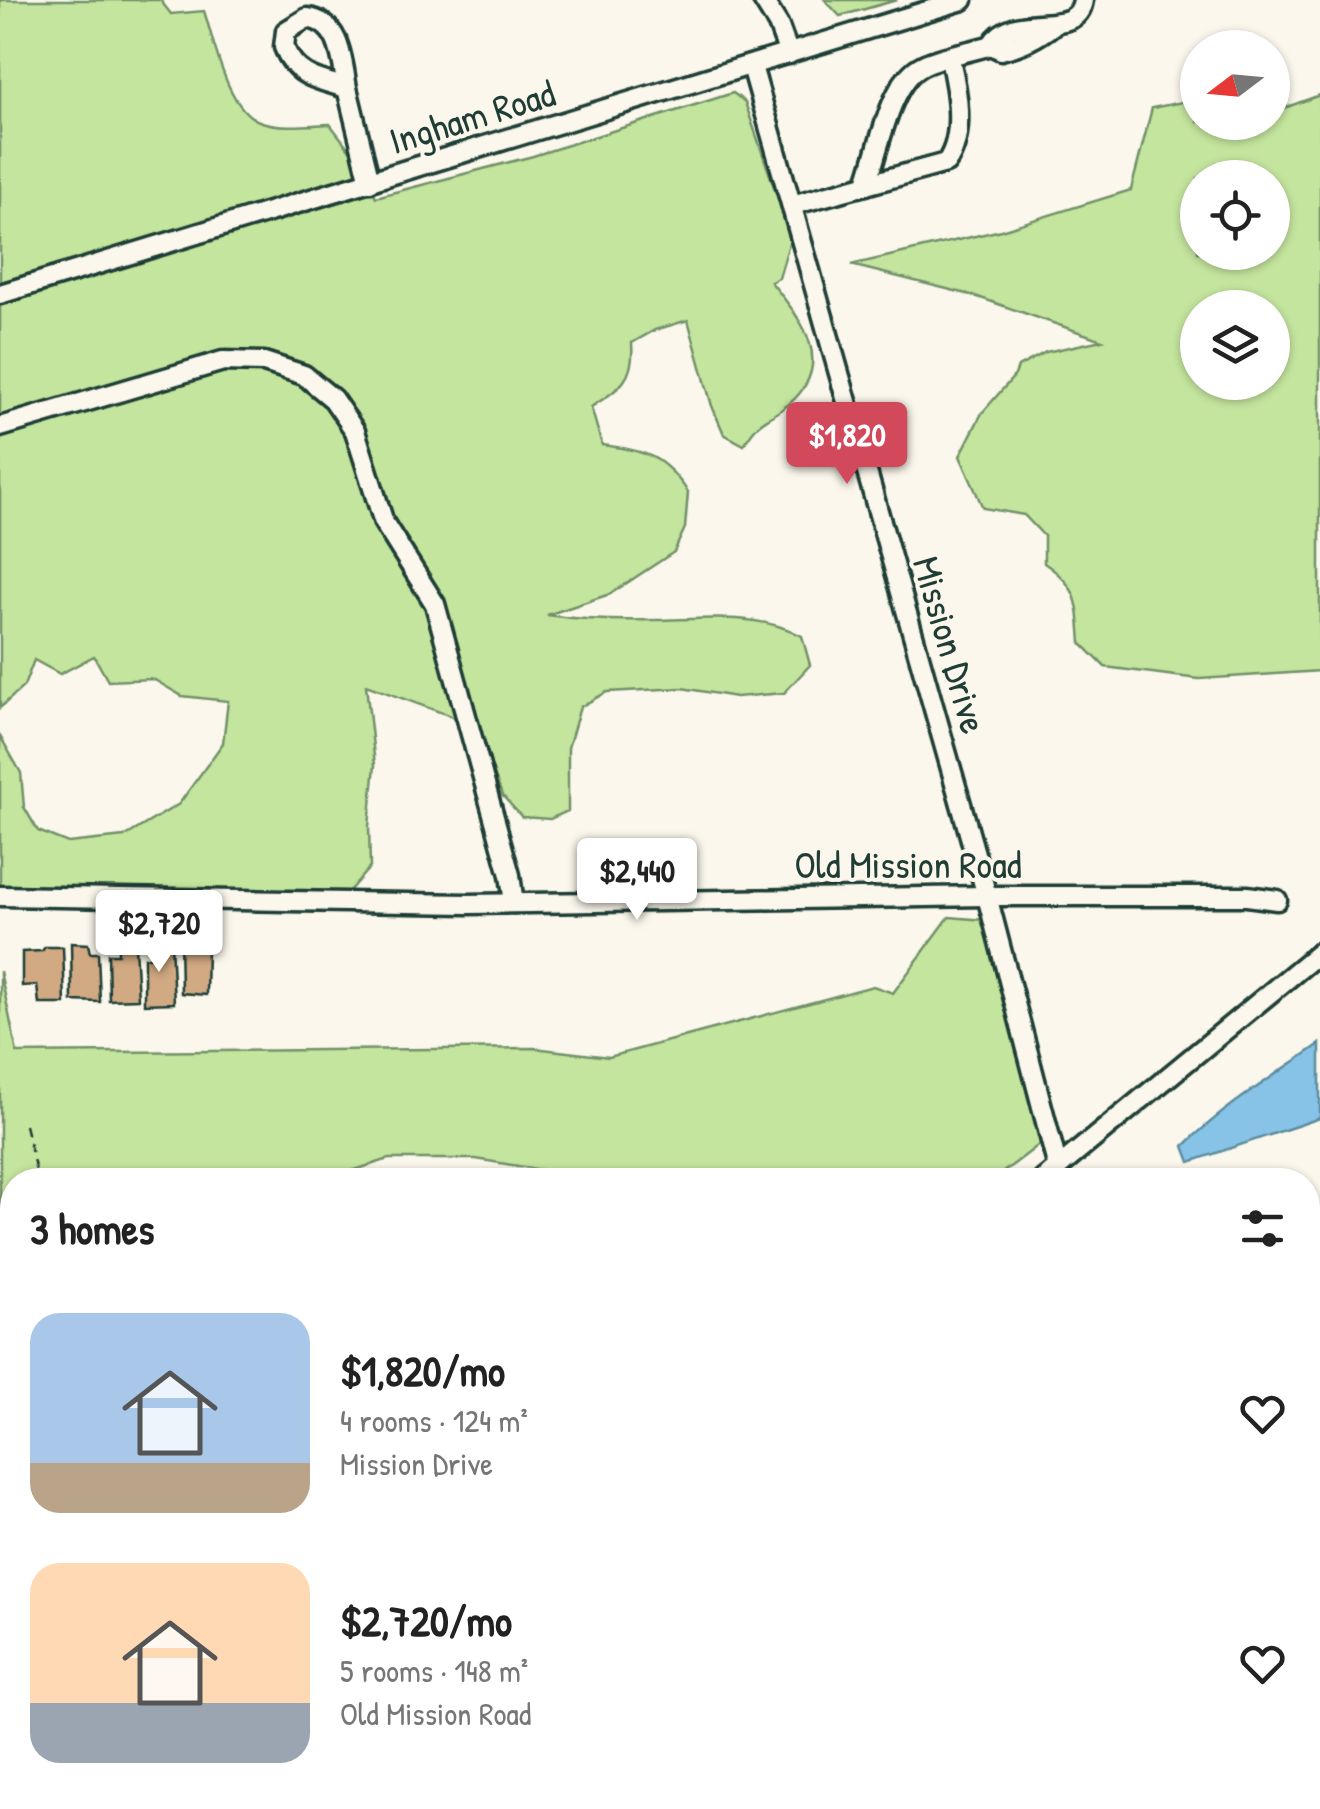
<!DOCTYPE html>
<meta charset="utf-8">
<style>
body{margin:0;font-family:"Patrick Hand",sans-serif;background:#f2f2f2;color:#222;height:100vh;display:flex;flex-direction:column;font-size:38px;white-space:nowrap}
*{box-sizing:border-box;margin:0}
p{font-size:32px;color:#767676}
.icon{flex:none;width:55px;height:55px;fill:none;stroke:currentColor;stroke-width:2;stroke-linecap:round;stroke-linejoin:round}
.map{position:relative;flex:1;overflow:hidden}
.side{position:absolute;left:0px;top:1168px;width:1320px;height:642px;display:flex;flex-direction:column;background:#fff;border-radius:40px 40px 0 0;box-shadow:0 2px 8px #0004}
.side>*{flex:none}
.needle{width:65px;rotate:254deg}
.controls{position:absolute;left:1180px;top:30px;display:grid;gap:20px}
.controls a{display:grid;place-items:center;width:110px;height:110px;border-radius:50%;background:#fff;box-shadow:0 2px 8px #0004;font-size:50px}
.price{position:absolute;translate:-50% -85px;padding:0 22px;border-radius:10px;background:#fff;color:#222;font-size:32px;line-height:65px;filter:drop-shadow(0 2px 5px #0008)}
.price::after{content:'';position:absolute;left:50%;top:60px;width:30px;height:22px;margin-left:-15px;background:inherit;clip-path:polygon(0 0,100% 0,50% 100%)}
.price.on{background:#d1495b;color:#fff}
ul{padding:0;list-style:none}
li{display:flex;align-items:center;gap:30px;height:250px;padding:0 30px}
li span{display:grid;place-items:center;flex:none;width:280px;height:200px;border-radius:30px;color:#555}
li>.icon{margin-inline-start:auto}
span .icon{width:120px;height:120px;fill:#fffc;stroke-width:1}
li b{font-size:42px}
h2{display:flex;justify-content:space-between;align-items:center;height:120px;padding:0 30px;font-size:42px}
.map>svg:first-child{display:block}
.built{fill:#eee0cc}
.green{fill:#c4e59e;stroke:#729169;stroke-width:2.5;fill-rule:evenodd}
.water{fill:#87c3e7;stroke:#5d8d9f;stroke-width:2.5}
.building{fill:#d1a982;stroke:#1f3d34;stroke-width:2.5}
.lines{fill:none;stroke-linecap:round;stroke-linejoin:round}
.minor-casing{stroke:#1f3d34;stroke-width:25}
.path{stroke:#1f3d34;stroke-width:2.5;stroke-dasharray:10 8;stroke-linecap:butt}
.minor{stroke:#fbf7ec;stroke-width:18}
.labels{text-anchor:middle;stroke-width:8;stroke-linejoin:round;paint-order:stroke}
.street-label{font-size:38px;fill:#1f3d34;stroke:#fbf7ec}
</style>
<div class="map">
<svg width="1320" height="1809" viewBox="0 0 1320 1809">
<rect width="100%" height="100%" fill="#fbf7ec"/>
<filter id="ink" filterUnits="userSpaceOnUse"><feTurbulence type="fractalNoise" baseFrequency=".01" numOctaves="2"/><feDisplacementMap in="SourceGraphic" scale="20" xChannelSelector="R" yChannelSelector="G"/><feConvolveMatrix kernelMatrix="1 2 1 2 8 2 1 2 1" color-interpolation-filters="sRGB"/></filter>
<g filter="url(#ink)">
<path class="built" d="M 0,1449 L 12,1449 L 12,1798 L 273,1798 L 260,1809 L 0,1809 Z"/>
<g class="green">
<path d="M 0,0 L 160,0 L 171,14 L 204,11 C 214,41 227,109 259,121 C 281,129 308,125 330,124 L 358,161 L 376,197 L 533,156 L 733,93 L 745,102 L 791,237 L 779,278 L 771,282 C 801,319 837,363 789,404 C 766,423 760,417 744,445 L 724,434 L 712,406 L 688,320 L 655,330 L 632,343 C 635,380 619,389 591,407 L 602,445 C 646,451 663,455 688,492 L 685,528 L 674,552 L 610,594 L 547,615 C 581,620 621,621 656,620 C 706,619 758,612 802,636 L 810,665 L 784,693 L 736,697 L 682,688 L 607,692 L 580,707 L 568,748 L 568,811 L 550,819 L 522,817 L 502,795 L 484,748 L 451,716 L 366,685 L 375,765 L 369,826 L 370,867 L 349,891 L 149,893 L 106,888 L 0,898 L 0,736 L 21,773 L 24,807 L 38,831 L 68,843 L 124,837 L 179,804 L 223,743 L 228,701 L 182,696 L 153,679 L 108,681 L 94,656 L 60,674 L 34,660 L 24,686 L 0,708 Z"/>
<path d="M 825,0 L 897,0 L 840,16 Z"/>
<path d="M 1320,95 L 1320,671 L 1199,679 L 1105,667 L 1081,643 C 1078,602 1079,587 1044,563 L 1044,536 L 1024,515 L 983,508 L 960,456 L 982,413 L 1015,375 L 1018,367 L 1046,352 L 1102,340 L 975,296 L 851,265 L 1001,230 L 1131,190 L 1152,108 L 1197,99 L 1198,122 L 1272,122 L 1273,112 ZM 1198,178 L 1272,178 L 1272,252 L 1198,252 ZM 1198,308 L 1272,308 L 1272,382 L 1198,382 Z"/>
<path d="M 949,917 L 985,920 L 1053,1134 L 993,1180 L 570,1180 L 559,1173 L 476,1159 L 389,1159 L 324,1180 L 12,1180 L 12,1318 L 0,1322 L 0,971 L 17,1053 L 534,1048 L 609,1057 L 873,986 L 893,993 Z"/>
<path d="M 1320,1570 L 1320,1809 L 856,1809 L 852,1798 L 1308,1798 L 1308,1572 Z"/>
</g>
<g class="water">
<path d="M 1320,1044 L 1320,1118 L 1190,1162 L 1184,1146 C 1224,1106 1274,1076 1320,1044 Z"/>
<path d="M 12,1318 L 12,1449 L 0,1449 L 0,1322 Z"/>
</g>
<g class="building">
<path d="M 199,933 L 201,948 L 207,948 L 206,995 L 181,993 L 180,934 Z"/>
<path d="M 154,942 L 171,942 L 174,1003 L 144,1004 L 144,958 L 153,956 Z"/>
<path d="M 71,943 L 88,944 L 90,953 L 98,953 L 100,1002 L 72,1001 Z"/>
<path d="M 118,944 L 135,945 L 138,999 L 109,1000 L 108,954 L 118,954 Z"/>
<path d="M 45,947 L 63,947 L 65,1004 L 39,1004 L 37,985 L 22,986 L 22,952 L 42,951 Z"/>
<path d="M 1308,1452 L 1320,1459 L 1320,1494 L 1308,1487 Z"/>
<path d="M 0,1508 L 12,1521 L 12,1751 L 0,1738 Z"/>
<path d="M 57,1798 L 127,1798 L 115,1809 L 68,1809 Z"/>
<path d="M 398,1798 L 436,1798 L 432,1802 L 439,1809 L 382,1809 Z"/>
<path d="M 504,1798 L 506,1809 L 464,1809 L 462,1799 L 454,1798 Z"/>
<path d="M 577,1798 L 616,1798 L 581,1808 Z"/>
</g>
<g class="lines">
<defs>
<g id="minor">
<path d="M 763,0 L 778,24 L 789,54"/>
<path d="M 991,45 L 1001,50 C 1022,45 1036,38 1053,25"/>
<path d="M 752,66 L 987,896 L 1058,1168"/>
<path d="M 347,88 C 342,61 341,22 307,18 L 286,31 L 284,47 C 296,77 318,80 347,88 L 370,182"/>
<path d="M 866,185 C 879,152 889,81 923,65 C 941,56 970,52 991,45 C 1015,6 1077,42 1083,0"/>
<path d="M 792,205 L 946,163 C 966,136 957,89 950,59"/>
<path d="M 0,294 L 963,0"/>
<path d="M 0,427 L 223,361 L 264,362 L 304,375 L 333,399 L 355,431 L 384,523 L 435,604 L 510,875 L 514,903"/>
<path d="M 0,896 L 468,904 L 987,896 L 1247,896 L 1277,900"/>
<path d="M 1043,1180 L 1320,952"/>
<path d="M 1308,1405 L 1320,1408"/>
<path d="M 535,1798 L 539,1809"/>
<path d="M 307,1809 L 319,1798"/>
<path d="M 668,1809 L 674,1798"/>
</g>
</defs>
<use href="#minor" class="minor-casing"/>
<g class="path">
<path d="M 25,1125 L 38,1180"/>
<path d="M 0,1273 L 12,1270"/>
</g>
<use href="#minor" class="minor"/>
</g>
</g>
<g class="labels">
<g class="street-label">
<text transform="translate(472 117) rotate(-17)" y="13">Ingham Road</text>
<text transform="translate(950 645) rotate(74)" y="13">Mission Drive</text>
<text x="908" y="878">Old Mission Road</text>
</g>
</g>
</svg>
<div class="controls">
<a><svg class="needle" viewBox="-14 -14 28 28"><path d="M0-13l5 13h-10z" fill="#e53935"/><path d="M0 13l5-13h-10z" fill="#767676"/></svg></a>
<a><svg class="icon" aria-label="locate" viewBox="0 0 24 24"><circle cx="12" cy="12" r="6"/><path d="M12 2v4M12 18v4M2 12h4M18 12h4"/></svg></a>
<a><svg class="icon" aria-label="layers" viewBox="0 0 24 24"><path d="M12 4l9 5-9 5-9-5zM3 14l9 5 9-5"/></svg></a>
</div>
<b class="price on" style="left:847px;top:487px">$1,820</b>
<b class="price" style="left:637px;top:923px">$2,440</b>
<b class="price" style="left:159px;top:975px">$2,720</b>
<section class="side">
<h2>3 homes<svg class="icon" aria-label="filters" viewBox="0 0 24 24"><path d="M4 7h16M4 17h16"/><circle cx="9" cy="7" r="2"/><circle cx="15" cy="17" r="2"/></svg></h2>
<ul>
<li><span style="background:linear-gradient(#a9c7e8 75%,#b9a48a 0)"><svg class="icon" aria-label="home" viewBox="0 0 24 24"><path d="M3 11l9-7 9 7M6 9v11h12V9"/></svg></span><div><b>$1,820/mo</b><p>4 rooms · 124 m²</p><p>Mission Drive</p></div><svg class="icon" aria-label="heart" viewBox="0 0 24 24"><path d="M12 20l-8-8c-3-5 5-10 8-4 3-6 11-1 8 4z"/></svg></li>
<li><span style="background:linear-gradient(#ffd9b3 70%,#9aa5b1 0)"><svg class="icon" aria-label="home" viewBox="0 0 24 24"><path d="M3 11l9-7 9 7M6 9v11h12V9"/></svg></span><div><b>$2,720/mo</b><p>5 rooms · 148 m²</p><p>Old Mission Road</p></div><svg class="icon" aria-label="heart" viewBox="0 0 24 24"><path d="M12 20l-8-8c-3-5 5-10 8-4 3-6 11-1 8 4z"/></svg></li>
</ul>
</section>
</div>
